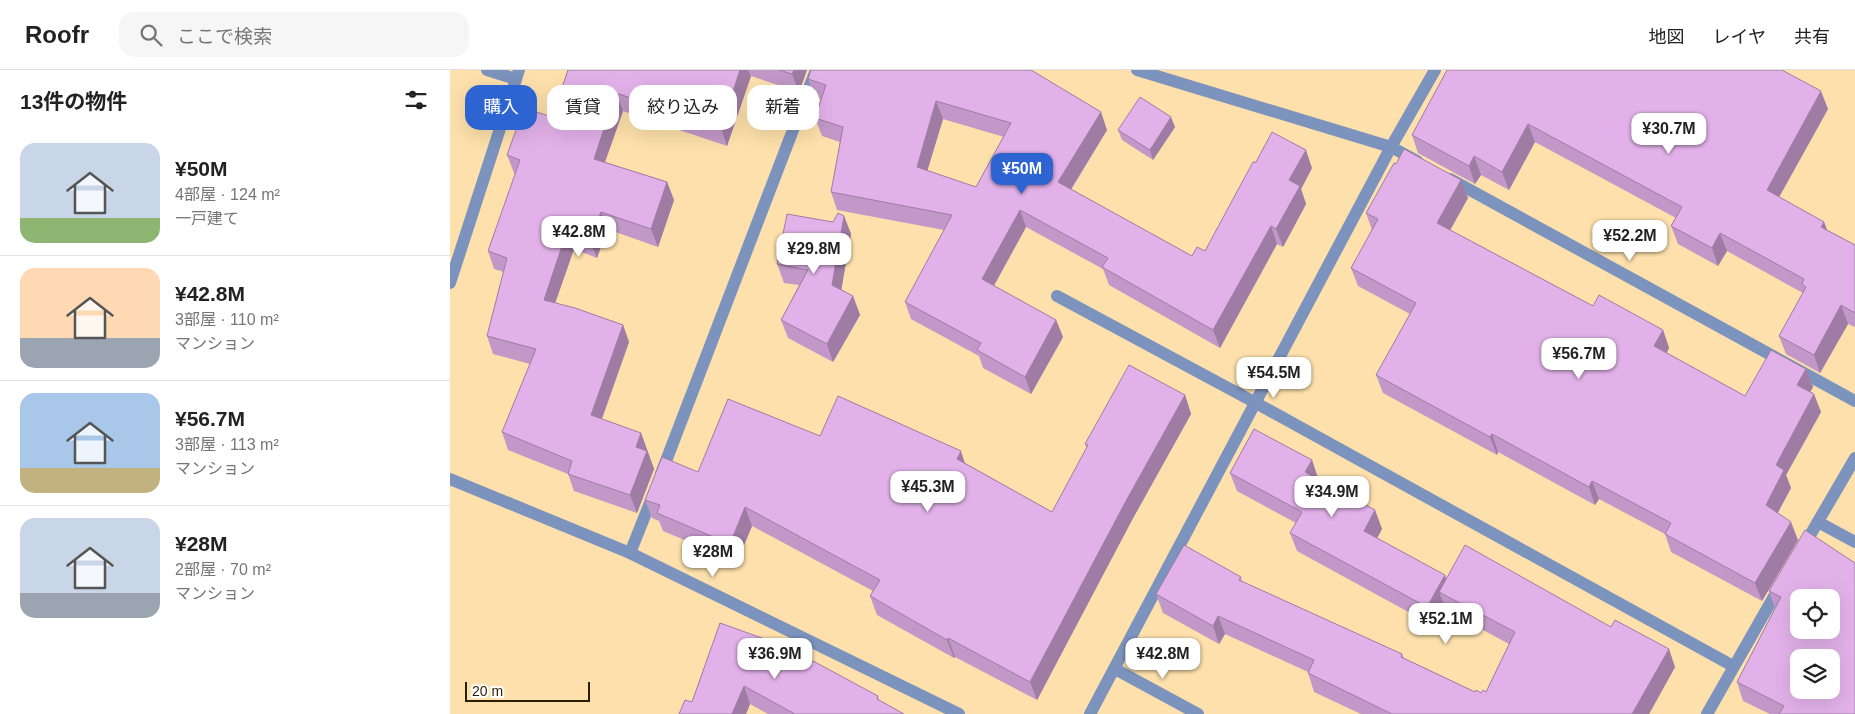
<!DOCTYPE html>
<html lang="ja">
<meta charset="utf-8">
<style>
body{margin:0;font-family:Helvetica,"Noto Sans JP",sans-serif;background:#f6f6f6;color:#222;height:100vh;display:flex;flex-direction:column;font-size:19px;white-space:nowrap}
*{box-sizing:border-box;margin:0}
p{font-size:16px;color:#767676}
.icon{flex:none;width:28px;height:28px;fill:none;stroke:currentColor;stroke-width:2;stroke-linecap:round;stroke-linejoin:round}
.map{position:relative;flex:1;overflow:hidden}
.panel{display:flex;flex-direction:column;background:#fff;width:450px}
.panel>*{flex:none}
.hud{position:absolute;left:15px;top:15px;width:475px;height:45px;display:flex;gap:10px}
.fabs{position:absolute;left:1340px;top:519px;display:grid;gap:10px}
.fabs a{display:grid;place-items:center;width:50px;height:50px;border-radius:10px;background:#fff;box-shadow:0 5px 20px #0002;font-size:25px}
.scale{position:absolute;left:15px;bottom:12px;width:125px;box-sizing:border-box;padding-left:5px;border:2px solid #2a1d02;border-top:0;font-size:14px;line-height:18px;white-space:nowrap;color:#2a1d02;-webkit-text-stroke:4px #fff;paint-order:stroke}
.price{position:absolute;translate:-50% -42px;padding:0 11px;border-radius:10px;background:#fff;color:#222;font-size:16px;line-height:32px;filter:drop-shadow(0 1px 2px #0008)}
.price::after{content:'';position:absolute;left:50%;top:30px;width:15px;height:11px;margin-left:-8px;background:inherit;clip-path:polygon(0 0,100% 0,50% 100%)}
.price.active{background:#2e64d2;color:#fff}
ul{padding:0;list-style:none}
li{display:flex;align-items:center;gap:15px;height:125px;padding:0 20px}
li+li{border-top:1px solid #e0e0e0}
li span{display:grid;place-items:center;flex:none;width:140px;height:100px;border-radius:15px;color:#555}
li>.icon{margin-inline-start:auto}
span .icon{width:60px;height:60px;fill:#fffc;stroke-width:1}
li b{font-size:21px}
h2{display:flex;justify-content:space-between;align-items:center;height:60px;padding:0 20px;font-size:21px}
.chip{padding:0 18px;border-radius:15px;background:#fff;box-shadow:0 5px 20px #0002;font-size:18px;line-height:45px}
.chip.active{background:#2e64d2;color:#fff}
header{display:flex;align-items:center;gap:30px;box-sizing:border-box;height:70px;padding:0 25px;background:#fff;border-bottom:1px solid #e0e0e0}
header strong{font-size:24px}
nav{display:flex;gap:28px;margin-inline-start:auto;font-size:18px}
.search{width:350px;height:45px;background:#f6f6f6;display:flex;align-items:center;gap:12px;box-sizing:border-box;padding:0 18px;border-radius:15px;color:#767676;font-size:19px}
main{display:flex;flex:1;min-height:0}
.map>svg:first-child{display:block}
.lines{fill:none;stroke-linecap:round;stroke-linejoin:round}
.minor{stroke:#7c93be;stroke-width:12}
.wall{fill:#c298c8;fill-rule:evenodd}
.shaded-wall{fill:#9e7ca3}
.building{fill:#e2b1e9;stroke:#9e7ca3;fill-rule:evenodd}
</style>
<header>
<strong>Roofr</strong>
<div class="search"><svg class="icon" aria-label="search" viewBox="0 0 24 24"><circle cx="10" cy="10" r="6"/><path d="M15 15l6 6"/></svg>ここで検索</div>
<nav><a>地図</a><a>レイヤ</a><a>共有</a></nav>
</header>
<main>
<section class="panel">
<h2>13件の物件<svg class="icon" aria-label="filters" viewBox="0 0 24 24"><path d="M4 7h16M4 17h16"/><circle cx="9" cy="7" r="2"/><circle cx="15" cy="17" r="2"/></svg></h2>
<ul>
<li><span style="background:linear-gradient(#c9d6e8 75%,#8fb573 0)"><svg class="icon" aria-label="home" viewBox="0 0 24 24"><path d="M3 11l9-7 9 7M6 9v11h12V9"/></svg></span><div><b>¥50M</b><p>4部屋 · 124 m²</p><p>一戸建て</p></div></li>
<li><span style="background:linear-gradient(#ffd9b3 70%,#9aa5b1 0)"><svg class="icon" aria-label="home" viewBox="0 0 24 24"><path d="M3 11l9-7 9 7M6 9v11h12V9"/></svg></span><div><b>¥42.8M</b><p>3部屋 · 110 m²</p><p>マンション</p></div></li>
<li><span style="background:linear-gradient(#a9c7e8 75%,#c2b280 0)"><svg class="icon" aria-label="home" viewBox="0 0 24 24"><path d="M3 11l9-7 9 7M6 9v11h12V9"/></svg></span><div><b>¥56.7M</b><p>3部屋 · 113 m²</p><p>マンション</p></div></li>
<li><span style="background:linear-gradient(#c9d6e8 75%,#9aa5b1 0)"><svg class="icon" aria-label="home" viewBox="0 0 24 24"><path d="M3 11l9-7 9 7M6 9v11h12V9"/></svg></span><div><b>¥28M</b><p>2部屋 · 70 m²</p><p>マンション</p></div></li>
</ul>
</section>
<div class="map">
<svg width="1405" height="644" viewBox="0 0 1405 644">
<rect width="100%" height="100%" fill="#fde0ab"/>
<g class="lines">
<g class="minor">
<path d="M 37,0 L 66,9"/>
<path d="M 687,0 L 941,77 L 967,91"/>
<path d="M 1000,109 L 1405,331"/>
<path d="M 0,213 L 69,0"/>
<path d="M 607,226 L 806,333 L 1283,596"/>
<path d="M 211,404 L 366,0"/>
<path d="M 0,409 L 180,483 L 509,644"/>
<path d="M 1368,452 L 1405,472"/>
<path d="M 1352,479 L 1405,388"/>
<path d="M 180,483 L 204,423"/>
<path d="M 665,599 L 748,644"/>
<path d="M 640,644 L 941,77 L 985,0"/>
<path d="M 1257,644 L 1330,516"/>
</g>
</g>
<g class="wall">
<path d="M 118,0 L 357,0 L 349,22 L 301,6 L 277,76 L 173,41 L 155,92 L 217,112 L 224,130 L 208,177 L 157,159 L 147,188 L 124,179 L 105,233 L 173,255 L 179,272 L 152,349 L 191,363 L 204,399 L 187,443 L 124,421 L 118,404 L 58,380 L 52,362 L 80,294 L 43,284 L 37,266 L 54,202 L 44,199 L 38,181 L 65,104 L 64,103 L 57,85 L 102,47 Z"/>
<path d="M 997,0 L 1378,39 L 1329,127 L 1374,152 L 1377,160 L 1405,175 L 1405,257 L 1398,254 L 1370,303 L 1336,284 L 1329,266 L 1353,223 L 1277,181 L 1268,196 L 1228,174 L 1221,156 L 1226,148 L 1085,72 L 1059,120 L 1031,105 L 1025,114 L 968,83 L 962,65 Z"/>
<path d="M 358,9 L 657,60 L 621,120 L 742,186 L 755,181 L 806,92 L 862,98 L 851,119 L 856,134 L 833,177 L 827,174 L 770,278 L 659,215 L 653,199 L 576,157 L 544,216 L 606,250 L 613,267 L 581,324 L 533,298 L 529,286 L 461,249 L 455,232 L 494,160 L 387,140 L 381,122 L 390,72 L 372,66 L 365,48 L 371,29 L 364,27 ZM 493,49 L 554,67 L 526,117 L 477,101 Z"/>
<path d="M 725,57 L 703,90 L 672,70 L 668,60 Z"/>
<path d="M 1018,128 L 1000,160 L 1143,236 L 1213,260 L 1219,278 L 1217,283 L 1295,326 L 1356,299 L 1363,317 L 1360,322 L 1371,342 L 1336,405 L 1341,418 L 1328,443 L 1348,470 L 1312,531 L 1221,482 L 1215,464 L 1149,429 L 1145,435 L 1048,382 L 1047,385 L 933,323 L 926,305 L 960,244 L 908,216 L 901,198 L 922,160 L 916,143 Z"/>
<path d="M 394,146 L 401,164 L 391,220 L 403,226 L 410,245 L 383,292 L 338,268 L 331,250 L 349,215 L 334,213 L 327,194 L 383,152 Z"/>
<path d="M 735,325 L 741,344 L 682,450 L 587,630 L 505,587 L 504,588 L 427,545 L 420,526 L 423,521 L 302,456 L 287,492 L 213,461 L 209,451 L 202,448 L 195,430 L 248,402 L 370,366 L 515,393 L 602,442 L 637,378 L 635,374 Z"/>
<path d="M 862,390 L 868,409 L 925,440 L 932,459 L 927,468 L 996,509 L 1225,597 L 1199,644 L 911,644 L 864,622 L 858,603 L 858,602 L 775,564 L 769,574 L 713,543 L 706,524 L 791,507 L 792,512 L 952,584 L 954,588 L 1025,622 L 1031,623 L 1036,622 L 1059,574 L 996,540 L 995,536 L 984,556 L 847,481 L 840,463 L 846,453 L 787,421 L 780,403 Z"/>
<path d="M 1355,460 L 1405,644 L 1320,644 L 1293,631 L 1287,612 L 1325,538 L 1319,521 Z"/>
<path d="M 270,553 L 428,626 L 429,630 L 454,644 L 318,644 L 300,634 L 296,644 L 229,644 L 242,632 Z"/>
</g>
<g class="shaded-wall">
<path d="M 290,0 L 298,0 L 301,6 L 277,76 L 271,58 Z"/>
<path d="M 344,0 L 357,0 L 349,22 L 342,4 Z"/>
<path d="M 1371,21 L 1378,39 L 1323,138 L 1317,120 Z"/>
<path d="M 166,23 L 173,41 L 150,106 L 144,89 Z"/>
<path d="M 486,31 L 493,49 L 473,115 L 467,97 Z"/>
<path d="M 651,42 L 657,60 L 614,130 L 608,112 Z"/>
<path d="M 721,47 L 725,57 L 703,90 L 700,80 Z"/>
<path d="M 1078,54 L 1085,72 L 1059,120 L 1052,102 Z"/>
<path d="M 856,80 L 862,98 L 851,119 L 856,134 L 833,177 L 826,159 L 839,110 Z"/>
<path d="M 1024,86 L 1031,105 L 1025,114 L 1019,96 Z"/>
<path d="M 1011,110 L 1018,128 L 994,171 L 987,153 Z"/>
<path d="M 217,112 L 224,130 L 208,177 L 201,159 Z"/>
<path d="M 570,140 L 576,157 L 538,226 L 532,209 Z"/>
<path d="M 151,142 L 157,159 L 147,188 L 140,171 Z"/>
<path d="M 394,146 L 401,164 L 389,233 L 382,215 Z"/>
<path d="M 1374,152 L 1381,170 L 1371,157 Z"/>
<path d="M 821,156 L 827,174 L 770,278 L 763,260 Z"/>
<path d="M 117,161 L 124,179 L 100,248 L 94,230 Z"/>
<path d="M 1270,163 L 1277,181 L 1268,196 L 1262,178 Z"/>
<path d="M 403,226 L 410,245 L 383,292 L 377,274 Z"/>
<path d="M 1391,235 L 1398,254 L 1370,303 L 1364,285 Z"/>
<path d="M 606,250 L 613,267 L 581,324 L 575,307 Z"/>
<path d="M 173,255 L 179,272 L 147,362 L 141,345 Z"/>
<path d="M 1213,260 L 1219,278 L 1210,294 L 1204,276 Z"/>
<path d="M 1356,299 L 1363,317 L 1354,333 L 1347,315 Z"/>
<path d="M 1364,324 L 1371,342 L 1336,405 L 1341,418 L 1322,453 L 1316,435 L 1326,395 Z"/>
<path d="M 735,325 L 741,344 L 682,450 L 587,630 L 580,612 L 676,431 Z"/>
<path d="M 191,363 L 204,399 L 187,443 L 180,425 L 186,377 Z"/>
<path d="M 1042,364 L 1048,382 L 1047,385 L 1040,367 Z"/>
<path d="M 511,381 L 517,400 L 507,389 Z"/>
<path d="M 862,390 L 868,408 L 862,420 L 855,402 Z"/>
<path d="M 1142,411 L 1149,429 L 1145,435 L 1139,417 Z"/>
<path d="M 295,437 L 302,456 L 287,492 L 280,474 Z"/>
<path d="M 925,440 L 932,459 L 921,479 L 914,461 Z"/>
<path d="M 1341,452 L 1348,470 L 1312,531 L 1305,513 Z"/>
<path d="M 995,505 L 1002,523 L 989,522 L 995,536 L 984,556 L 977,537 Z"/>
<path d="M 768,546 L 775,564 L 769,574 L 763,556 Z"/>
<path d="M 498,568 L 505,587 L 504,588 L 497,570 Z"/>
<path d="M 1219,579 L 1225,597 L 1199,644 L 1182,644 Z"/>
<path d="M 294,616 L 300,634 L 296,644 L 282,644 Z"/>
</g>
<g class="building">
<path d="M 118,0 L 290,0 L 271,58 L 166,23 L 144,89 L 217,112 L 201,159 L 151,142 L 140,171 L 117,161 L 94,230 L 125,238 L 173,255 L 141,345 L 191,363 L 186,377 L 197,381 L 180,425 L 118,404 L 122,391 L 52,362 L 86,279 L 37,266 L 57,188 L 38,181 L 70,90 L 57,85 L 74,38 L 102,47 Z"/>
<path d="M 329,0 L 344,0 L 342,4 Z"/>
<path d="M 361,0 L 581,0 L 651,42 L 608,112 L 742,186 L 747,177 L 755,181 L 803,92 L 806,92 L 822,62 L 856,80 L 839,110 L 850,116 L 826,159 L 821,156 L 763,260 L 652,197 L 658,188 L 570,140 L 532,209 L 606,250 L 575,307 L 527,280 L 531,273 L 455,232 L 502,145 L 381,122 L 393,57 L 365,48 L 376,15 L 358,9 ZM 486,31 L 561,53 L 526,117 L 467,97 Z"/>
<path d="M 997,0 L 1332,0 L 1371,21 L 1317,120 L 1374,152 L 1371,157 L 1405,175 L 1405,243 L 1391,235 L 1364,285 L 1329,266 L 1356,217 L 1352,214 L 1354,209 L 1270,163 L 1262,178 L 1221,156 L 1232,137 L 1078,54 L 1052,102 L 1024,86 L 1019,96 L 962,65 Z"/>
<path d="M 690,27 L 721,47 L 700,80 L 668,60 Z"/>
<path d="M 954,79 L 1011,110 L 987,153 L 1143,236 L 1149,225 L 1213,260 L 1204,276 L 1295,326 L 1321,280 L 1356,299 L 1347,315 L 1364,324 L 1326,395 L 1334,400 L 1316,435 L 1341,452 L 1305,513 L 1215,464 L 1221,453 L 1142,411 L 1139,417 L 1042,364 L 1040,367 L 926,305 L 966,233 L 901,198 L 928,149 L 916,143 L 944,93 L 946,94 Z"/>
<path d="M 388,143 L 394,146 L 382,215 L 403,226 L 377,274 L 331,250 L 358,200 L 327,194 L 337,144 L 383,152 Z"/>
<path d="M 679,295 L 735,325 L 676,431 L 580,612 L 498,568 L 497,570 L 420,526 L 430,510 L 295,437 L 280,474 L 207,443 L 210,435 L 195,430 L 212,387 L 248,402 L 278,329 L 370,366 L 388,326 L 511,381 L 507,389 L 602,442 L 638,375 L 635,374 Z"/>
<path d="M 804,359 L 862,390 L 855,402 L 925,440 L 914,461 L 995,505 L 977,537 L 840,463 L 852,442 L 780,403 Z"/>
<path d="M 1355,460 L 1405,493 L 1405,644 L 1329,644 L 1334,636 L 1287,612 L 1331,527 L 1319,521 ZM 1349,528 L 1381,528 L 1381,560 L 1349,560 ZM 1349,588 L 1381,588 L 1381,620 L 1349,620 Z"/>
<path d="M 734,475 L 791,507 L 789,510 L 952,584 L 951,587 L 1025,622 L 1026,620 L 1031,623 L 1033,620 L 1036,622 L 1065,562 L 989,522 L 1015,475 L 1161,557 L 1165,550 L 1219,579 L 1182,644 L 942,644 L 858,603 L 864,590 L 768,546 L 763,556 L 706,524 Z"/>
<path d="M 270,553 L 337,577 L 428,626 L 427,629 L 454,644 L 345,644 L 294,616 L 282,644 L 229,644 L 235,630 L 242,632 Z"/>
</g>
</svg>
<div class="fabs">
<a><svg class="icon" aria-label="locate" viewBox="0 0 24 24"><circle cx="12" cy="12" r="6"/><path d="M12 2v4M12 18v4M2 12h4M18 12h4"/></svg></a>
<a><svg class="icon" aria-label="layers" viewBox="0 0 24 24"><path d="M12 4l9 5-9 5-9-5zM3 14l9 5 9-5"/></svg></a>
</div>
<div class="scale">20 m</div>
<b class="price" style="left:1219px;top:85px">¥30.7M</b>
<b class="price active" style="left:572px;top:125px">¥50M</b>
<b class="price" style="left:129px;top:188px">¥42.8M</b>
<b class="price" style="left:1180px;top:192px">¥52.2M</b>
<b class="price" style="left:364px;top:205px">¥29.8M</b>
<b class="price" style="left:1129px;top:310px">¥56.7M</b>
<b class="price" style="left:824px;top:329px">¥54.5M</b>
<b class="price" style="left:478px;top:443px">¥45.3M</b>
<b class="price" style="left:882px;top:448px">¥34.9M</b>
<b class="price" style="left:263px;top:508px">¥28M</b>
<b class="price" style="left:996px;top:575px">¥52.1M</b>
<b class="price" style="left:325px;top:610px">¥36.9M</b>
<b class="price" style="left:713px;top:610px">¥42.8M</b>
<div class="hud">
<a class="chip active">購入</a>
<a class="chip">賃貸</a>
<a class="chip">絞り込み</a>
<a class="chip">新着</a>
</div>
</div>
</main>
